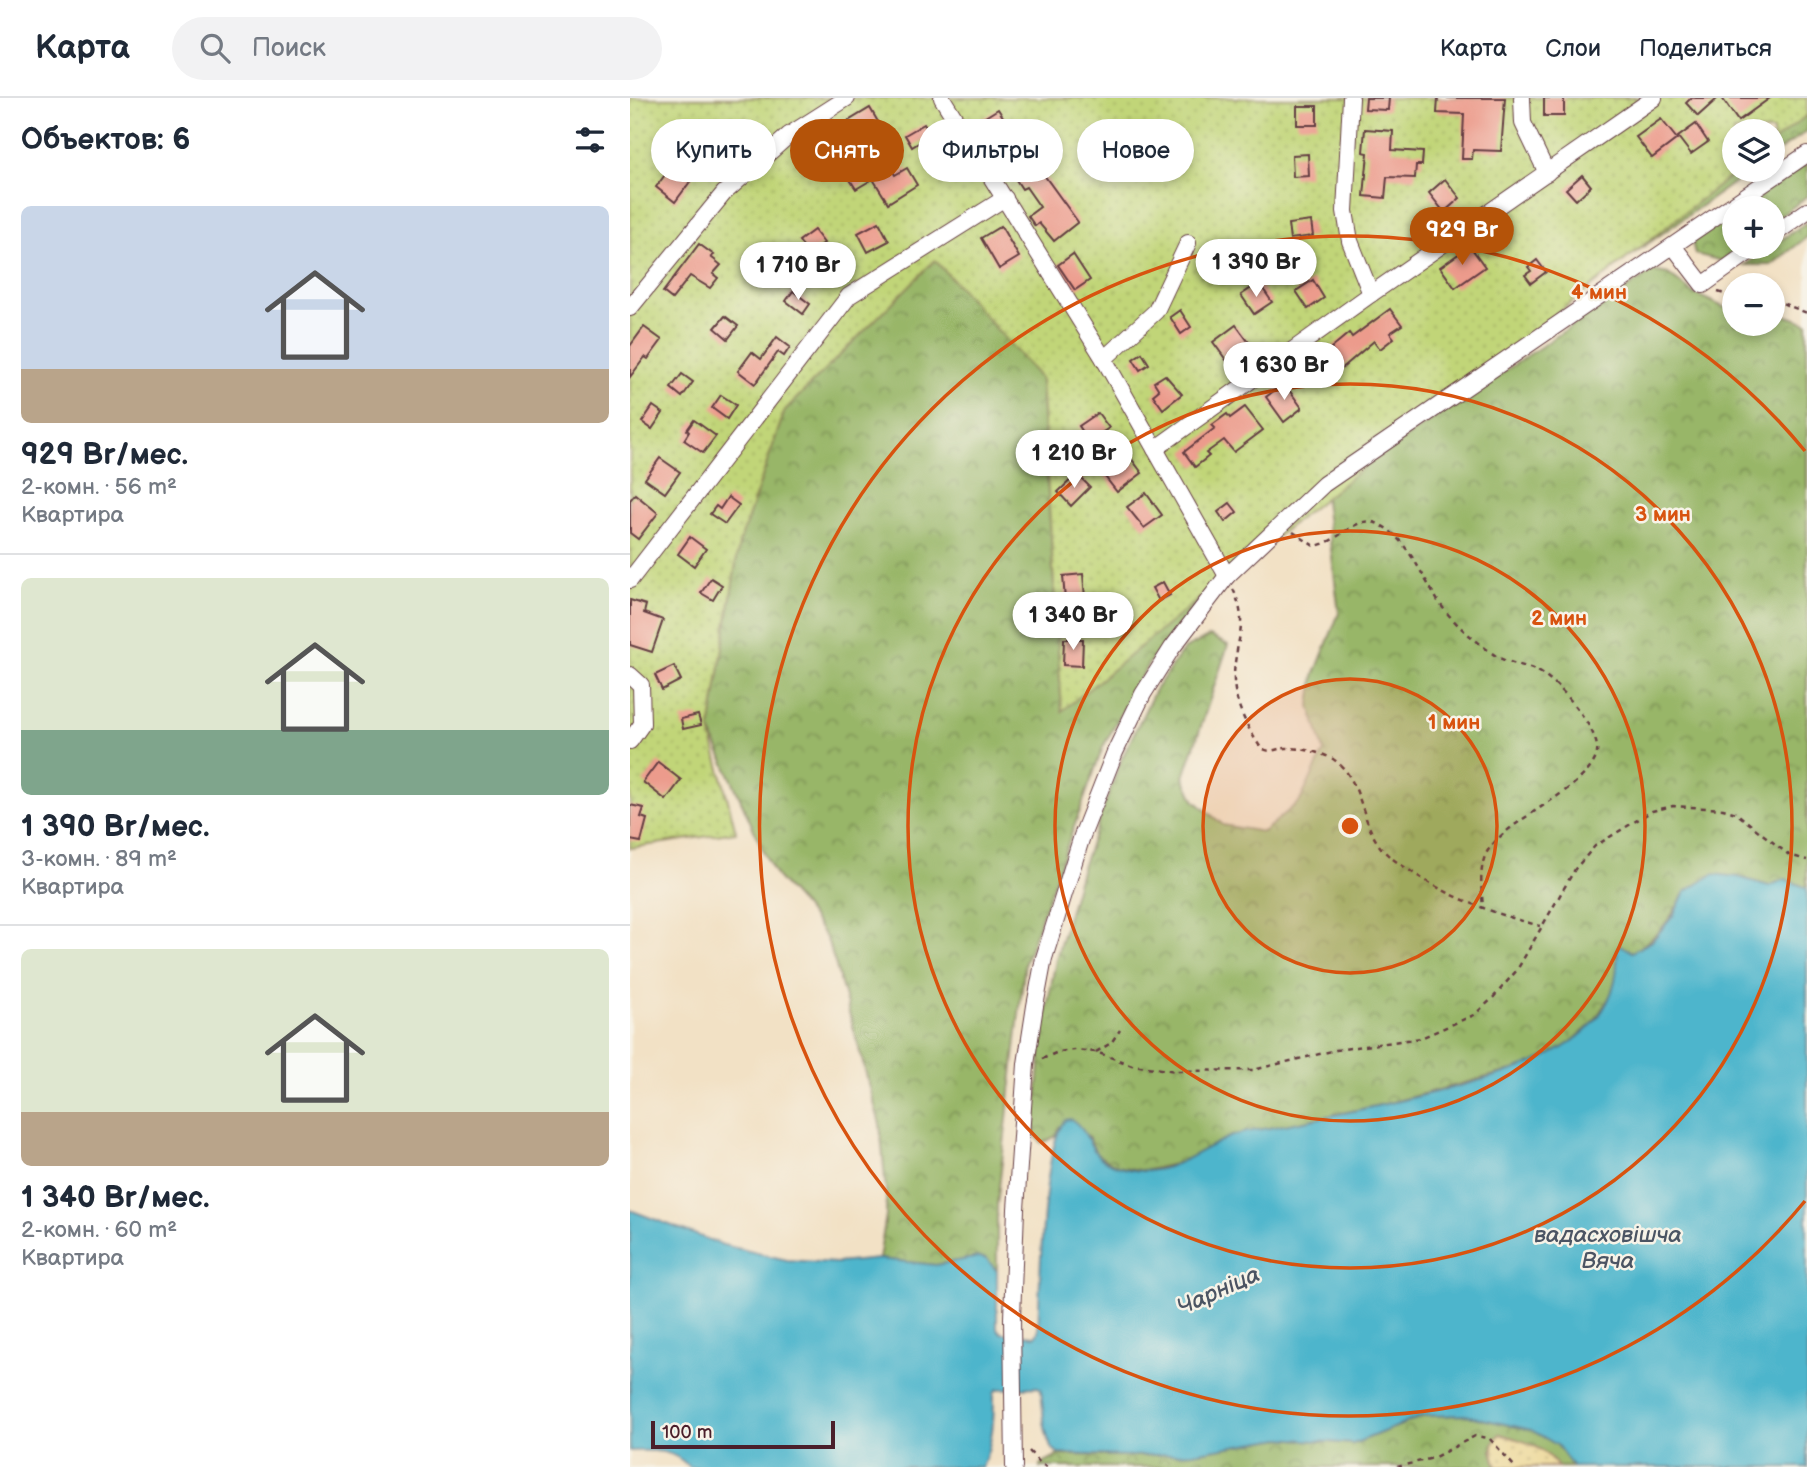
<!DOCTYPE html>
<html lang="ru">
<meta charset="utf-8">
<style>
body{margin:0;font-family:"Balsamiq Sans",sans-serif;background:#f2f2f3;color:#1f2937;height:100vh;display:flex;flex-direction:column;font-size:26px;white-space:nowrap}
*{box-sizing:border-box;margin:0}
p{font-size:23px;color:#747a83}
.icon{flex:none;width:38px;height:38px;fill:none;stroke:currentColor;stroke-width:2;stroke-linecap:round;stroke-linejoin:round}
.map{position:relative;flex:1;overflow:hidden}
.sheet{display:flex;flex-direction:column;background:#fff;width:630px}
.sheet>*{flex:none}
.top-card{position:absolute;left:21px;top:21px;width:665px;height:63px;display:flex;gap:14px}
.tools{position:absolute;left:1092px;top:21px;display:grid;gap:14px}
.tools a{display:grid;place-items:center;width:63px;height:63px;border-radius:50%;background:#fff;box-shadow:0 4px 10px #0003;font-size:35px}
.scale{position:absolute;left:21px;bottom:18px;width:184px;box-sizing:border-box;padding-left:7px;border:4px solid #4a1f2b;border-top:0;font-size:19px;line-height:24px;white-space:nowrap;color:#4a1f2b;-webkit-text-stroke:5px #f7f3e8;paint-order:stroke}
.price{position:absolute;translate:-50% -60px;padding:0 16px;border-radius:24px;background:#fff;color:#222;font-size:23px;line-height:46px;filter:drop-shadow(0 2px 4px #0008)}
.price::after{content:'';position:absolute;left:50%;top:42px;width:21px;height:16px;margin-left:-10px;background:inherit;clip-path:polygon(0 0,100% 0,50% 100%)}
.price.selected{background:#b45309;color:#fff}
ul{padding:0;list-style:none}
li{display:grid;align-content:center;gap:14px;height:371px;padding:0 21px}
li+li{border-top:2px solid #e0e1e3}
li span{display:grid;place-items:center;height:217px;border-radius:10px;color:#555}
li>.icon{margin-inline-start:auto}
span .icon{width:126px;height:126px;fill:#fffc;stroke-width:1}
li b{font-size:30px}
h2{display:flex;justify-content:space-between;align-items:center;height:84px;padding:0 21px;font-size:30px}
.chip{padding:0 24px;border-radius:32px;background:#fff;box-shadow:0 4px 10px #0003;font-size:24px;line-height:63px}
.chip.selected{background:#b45309;color:#fff}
header{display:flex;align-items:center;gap:42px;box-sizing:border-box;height:98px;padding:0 35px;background:#fff;border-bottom:2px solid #e0e1e3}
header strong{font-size:33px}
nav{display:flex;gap:38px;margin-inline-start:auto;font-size:24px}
.search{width:490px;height:63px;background:#f2f2f3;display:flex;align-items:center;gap:18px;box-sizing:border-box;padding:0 24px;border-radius:38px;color:#747a83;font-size:26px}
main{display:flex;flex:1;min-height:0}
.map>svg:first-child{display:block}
.forest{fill:url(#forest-crowns);stroke:#716a4a;stroke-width:2}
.sand{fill:url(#sand-dots);stroke:#9c7c64;stroke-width:2}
.park{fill:url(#park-dots);stroke:#867a52;stroke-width:2}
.water{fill:#4db5cc;stroke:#4c6a7c;stroke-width:2}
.building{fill:#ec9b8c}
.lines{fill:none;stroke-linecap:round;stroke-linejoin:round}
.minor-casing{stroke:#633c42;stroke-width:18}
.path{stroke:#633c42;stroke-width:2.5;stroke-dasharray:5 5;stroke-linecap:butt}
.minor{stroke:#fff;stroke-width:16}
.ring{fill:none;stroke:#d8530f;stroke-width:3.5}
.labels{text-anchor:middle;stroke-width:5;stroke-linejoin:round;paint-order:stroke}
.water-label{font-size:23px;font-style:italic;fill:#4b5463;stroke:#f7f3e8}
.centre{fill:#d8530f;stroke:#f7f3e8;stroke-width:3.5}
.ring-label{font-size:21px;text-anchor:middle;font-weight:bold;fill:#d8530f;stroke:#f7f3e8;stroke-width:5;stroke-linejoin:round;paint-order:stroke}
</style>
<header>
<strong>Карта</strong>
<div class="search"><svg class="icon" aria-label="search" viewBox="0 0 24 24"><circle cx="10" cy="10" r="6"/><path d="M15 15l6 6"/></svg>Поиск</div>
<nav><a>Карта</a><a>Слои</a><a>Поделиться</a></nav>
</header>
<main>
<section class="sheet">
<h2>Объектов: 6<svg class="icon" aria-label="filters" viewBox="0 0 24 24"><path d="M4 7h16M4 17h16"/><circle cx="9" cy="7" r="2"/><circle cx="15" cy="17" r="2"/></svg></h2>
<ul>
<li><span style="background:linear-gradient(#c9d6e8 75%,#b9a48a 0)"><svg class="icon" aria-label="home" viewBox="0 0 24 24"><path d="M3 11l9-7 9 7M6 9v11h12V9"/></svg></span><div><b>929 Br/мес.</b><p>2-комн. · 56 m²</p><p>Квартира</p></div></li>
<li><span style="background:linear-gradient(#dfe7d0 70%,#7fa58c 0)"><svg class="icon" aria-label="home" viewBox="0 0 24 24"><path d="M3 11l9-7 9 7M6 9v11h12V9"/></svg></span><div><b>1 390 Br/мес.</b><p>3-комн. · 89 m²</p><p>Квартира</p></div></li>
<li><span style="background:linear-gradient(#dfe7d0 75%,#b9a48a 0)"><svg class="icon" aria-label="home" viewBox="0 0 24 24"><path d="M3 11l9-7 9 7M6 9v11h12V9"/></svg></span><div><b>1 340 Br/мес.</b><p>2-комн. · 60 m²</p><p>Квартира</p></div></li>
</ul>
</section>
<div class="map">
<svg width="1177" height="1369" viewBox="0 0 1177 1369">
<defs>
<pattern id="forest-crowns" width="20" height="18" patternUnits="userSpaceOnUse" patternTransform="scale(1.75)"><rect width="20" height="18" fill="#98b668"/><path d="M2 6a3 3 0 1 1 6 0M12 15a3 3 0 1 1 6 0" fill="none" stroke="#7e9356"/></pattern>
<pattern id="sand-dots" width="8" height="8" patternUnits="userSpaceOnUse" patternTransform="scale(1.75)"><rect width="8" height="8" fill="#eeda9e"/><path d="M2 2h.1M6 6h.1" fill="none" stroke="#cebb88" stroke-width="1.8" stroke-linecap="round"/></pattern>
<pattern id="park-dots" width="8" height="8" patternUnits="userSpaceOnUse" patternTransform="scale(1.75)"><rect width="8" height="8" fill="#c1d578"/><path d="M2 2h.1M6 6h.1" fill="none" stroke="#a7b668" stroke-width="1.8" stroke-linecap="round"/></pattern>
</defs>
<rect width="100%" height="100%" fill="#f7f3e8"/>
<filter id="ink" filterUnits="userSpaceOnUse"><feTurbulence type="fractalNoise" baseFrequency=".0143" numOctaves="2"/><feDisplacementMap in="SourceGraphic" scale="14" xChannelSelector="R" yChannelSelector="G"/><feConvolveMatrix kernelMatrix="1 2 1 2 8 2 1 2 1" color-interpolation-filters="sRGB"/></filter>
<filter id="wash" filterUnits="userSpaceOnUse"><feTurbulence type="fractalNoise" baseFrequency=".00686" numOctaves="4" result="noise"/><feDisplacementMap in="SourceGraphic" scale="28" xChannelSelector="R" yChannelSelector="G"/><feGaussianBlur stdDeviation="1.57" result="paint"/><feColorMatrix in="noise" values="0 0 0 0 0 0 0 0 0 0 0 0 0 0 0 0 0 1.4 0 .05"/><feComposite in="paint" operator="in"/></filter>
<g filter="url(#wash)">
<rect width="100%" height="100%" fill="#f2e1c5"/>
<g class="forest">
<path d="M 1177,5 L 1177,33 L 1143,57 L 1143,33 L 1135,33 Z"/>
<path d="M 1104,54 L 1104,72 L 1122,72 L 672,390 L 555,519 L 517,568 L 473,649 L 395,864 L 367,1107 L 367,1173 L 357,1161 L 349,1159 L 306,1167 L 249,1161 L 256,1117 L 256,1093 L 250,1026 L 206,868 L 197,841 L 175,810 L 147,779 L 135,757 L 80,632 L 109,446 L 155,312 L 305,161 L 342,160 L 369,194 L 389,209 L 413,211 L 427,220 L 443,254 L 410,271 L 432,612 L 642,392 L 735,276 L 829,256 L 923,176 Z"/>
<path d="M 1177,67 L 1177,98 L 1143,124 L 1143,110 L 1110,110 L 1170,68 Z"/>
<path d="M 1104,114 L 1104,149 L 1110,149 L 1092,163 L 1065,156 L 1062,144 Z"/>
<path d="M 1177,124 L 1177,139 L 1141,167 L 1115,167 Z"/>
<path d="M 1023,173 L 1038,176 L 1063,195 L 1104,214 L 1104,226 L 1143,226 L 1143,216 L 1149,215 L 1177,225 L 1177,790 L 1155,781 L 1139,788 L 1108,779 L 1055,794 C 1041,821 1029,838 1002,855 L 991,848 L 987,852 L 988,872 L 981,897 L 963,925 L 938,947 L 899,968 L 755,1006 L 603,1038 L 549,1065 L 514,1073 L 487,1068 L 467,1057 L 458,1038 L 429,1029 L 426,1038 L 412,1045 L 404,1036 L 413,932 L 426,861 L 451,772 L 492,660 L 525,592 L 554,551 L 580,538 L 598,547 L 554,679 L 564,702 L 593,727 L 633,734 L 670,703 L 694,653 L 680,608 L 684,578 L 709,515 L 694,395 Z"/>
<path d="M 835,1317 L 901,1332 L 927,1347 L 943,1369 L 928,1369 C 911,1346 896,1344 870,1336 L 862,1352 L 867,1369 L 410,1369 L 411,1366 L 428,1357 L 502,1358 L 563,1355 L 651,1340 L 723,1346 L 794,1318 Z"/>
</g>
<path class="sand" d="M 870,1336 C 896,1344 911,1346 928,1369 L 867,1369 C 863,1356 859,1346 870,1336 Z"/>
<path class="park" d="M 0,0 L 1177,0 L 1177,17 L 1143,44 L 1143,33 L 1104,33 L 1104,72 L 1108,72 L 597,478 L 432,613 L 411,281 L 305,162 L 155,312 L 109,446 L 80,632 L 106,734 L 0,750 Z"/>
<path class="water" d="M 1083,776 L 1108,779 L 1139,788 L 1155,781 L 1177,790 L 1177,1369 L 943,1369 L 927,1347 L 901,1332 L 835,1317 L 793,1318 L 723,1346 L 651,1340 L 563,1355 L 502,1358 L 428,1356 C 413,1347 413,1308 411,1291 L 408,1289 L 367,1291 L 364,1295 C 364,1321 363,1344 352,1369 L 59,1369 C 44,1351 22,1352 0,1353 L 0,1112 L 93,1147 L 157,1162 L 206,1165 L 249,1161 L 306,1167 L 349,1159 L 357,1161 L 367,1173 L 367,1230 L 371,1235 L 405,1238 L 408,1234 C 410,1192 411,1051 435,1022 L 441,1021 C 455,1030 457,1042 466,1055 C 473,1066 500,1073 514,1073 C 547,1073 573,1049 602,1038 C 618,1032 637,1031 654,1027 C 706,1017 758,1006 810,993 C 883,974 994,950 987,852 L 990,847 L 1002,854 L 1022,843 L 1043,818 L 1055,794 Z"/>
<g id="blocks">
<g class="building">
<path d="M 736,0 L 759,0 L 758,12 L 735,11 Z"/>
<path d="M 808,0 L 875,0 L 871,53 L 843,52 L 842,61 L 832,61 L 834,16 L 807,15 Z"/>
<rect x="914" y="0" width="20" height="18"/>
<path d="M 1061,0 L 1088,0 L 1068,18 L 1056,5 Z"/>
<path d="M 1092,0 L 1140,0 L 1108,23 Z"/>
<rect x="667" y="8" width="20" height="19"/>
<path d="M 240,10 L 258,41 L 247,48 L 265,77 L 277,70 L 287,87 L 258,105 L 243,81 L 226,91 L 206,60 L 190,70 L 180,53 L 170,59 L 163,48 L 178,37 L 181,43 L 199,32 L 200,34 Z"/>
<path d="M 368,11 L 382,33 L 366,43 L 352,21 Z"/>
<path d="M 1031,21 L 1047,41 L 1022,60 L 1006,39 Z"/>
<path d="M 294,26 L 301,37 L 282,49 L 275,37 Z"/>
<path d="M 1066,26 L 1078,44 L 1061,56 L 1048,39 Z"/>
<path d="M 87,29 L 101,46 L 84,60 L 80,56 L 61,79 L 62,81 L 45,104 L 26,89 L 43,66 L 45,67 L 58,52 Z"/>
<path d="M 735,31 L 763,33 L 762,52 L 793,54 L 792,67 L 786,67 L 785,80 L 757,79 L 755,100 L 734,98 L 738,55 L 733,54 Z"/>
<path d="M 420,41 L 430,59 L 409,70 L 448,124 L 424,143 L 409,125 L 405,128 L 398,118 L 410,109 L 396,89 L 392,91 L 381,74 L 410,54 L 407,49 Z"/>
<path d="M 678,56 L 679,78 L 663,79 L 662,57 Z"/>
<path d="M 952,77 L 961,88 L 946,102 L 936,91 Z"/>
<path d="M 815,81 L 830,100 L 814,114 L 799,95 Z"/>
<path d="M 681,123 L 683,138 L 660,141 L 658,126 Z"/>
<path d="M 249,124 L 259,143 L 238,154 L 228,135 Z"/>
<path d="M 371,128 L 389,159 L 369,171 L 351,140 Z"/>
<path d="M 184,132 L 194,145 L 179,156 L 169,143 Z"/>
<path d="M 69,146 L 84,157 L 81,159 L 91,167 L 83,176 L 88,180 L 80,190 L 60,178 L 42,201 L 33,194 Z"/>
<path d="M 840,148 L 855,169 L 825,190 L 810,169 Z"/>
<path d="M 657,152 L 666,165 L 647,177 L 638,164 Z"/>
<path d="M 443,156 L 460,182 L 445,192 L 428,167 Z"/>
<path d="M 907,162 L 916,174 L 901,185 L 895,177 L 901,173 L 898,169 Z"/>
<path d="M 683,182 L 694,200 L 678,211 L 666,193 Z"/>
<path d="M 629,185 L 642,204 L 624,216 L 611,197 Z"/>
<path d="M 163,193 L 180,206 L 173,216 L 156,203 Z"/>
<path d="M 760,211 L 772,227 L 760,235 L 764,240 L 750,251 L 744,243 L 710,272 L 698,255 L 702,252 L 701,250 L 719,235 L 722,239 Z"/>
<path d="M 550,212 L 561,229 L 551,236 L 540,219 Z"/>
<path d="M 95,218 L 108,228 L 98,241 L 85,230 Z"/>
<path d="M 606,227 L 623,250 L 599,266 L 583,244 Z"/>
<path d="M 14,229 L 32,242 L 18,261 L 15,259 L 0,279 L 0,248 Z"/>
<path d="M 147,239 L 160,249 L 154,258 L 148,254 L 125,286 L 108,273 L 122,254 L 131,261 Z"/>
<path d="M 512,255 L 519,266 L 510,272 L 503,261 Z"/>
<path d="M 52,276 L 63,284 L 52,299 L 41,290 Z"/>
<path d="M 535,277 L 552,296 L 533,311 L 523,297 L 529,292 L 524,284 Z"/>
<path d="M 654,285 L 672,310 L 654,324 L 636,299 Z"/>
<path d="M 91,297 L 106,307 L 97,321 L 82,310 Z"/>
<path d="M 23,308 L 33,315 L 22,331 L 12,324 Z"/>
<path d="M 615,309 L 633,332 L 604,354 L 594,342 L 576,355 L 579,358 L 565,369 L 554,354 L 585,330 L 582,327 L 597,316 L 600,320 Z"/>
<path d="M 468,315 L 479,330 L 459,343 L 449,328 Z"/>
<path d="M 64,322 L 86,338 L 73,355 L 54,342 L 59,334 L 57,332 Z"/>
<path d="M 495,352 L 512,375 L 487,394 L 469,371 Z"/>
<path d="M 30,360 L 50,374 L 35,395 L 15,381 Z"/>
<path d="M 447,376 L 460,389 L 441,408 L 428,394 Z"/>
<path d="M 516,395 L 532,417 L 514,430 L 497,409 Z"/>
<path d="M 5,396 L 28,415 L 8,441 L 0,435 L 0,402 Z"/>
<path d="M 98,399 L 109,407 L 95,426 L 80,416 L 86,408 L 90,411 Z"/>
<path d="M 600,405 L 607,414 L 595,424 L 588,414 Z"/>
<path d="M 60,439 L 76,451 L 64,468 L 48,456 Z"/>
<path d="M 453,476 L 455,500 L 435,502 L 433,478 Z"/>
<path d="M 81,480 L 92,487 L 83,502 L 71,495 Z"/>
<path d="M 533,484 L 540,497 L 529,503 L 522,490 Z"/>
<path d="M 0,502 L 16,507 L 14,515 L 33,522 L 22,554 L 0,547 Z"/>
<path d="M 450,513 L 461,526 L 449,536 L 438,523 Z"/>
<path d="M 434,541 L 453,541 L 452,568 L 433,567 Z"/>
<path d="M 44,568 L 51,582 L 32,592 L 25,577 Z"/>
<path d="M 68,617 L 71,627 L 53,631 L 51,621 Z"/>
<path d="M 28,664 L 51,682 L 36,702 L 13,684 Z"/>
<path d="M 0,707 L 14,710 L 11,719 L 17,721 L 11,744 L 0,742 Z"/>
</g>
</g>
</g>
<g filter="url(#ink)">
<use href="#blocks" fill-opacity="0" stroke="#633c42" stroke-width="2"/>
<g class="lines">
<defs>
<g id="minor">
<path d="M 312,0 L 474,261 L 597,478"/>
<path d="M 721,0 L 715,113 L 720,143 L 741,196"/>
<path d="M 892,0 L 893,25 L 917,75"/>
<path d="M 1143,137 L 1177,113"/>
<path d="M 1044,149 L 1073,187 L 1126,149"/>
<path d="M 0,210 L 94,95 L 159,37 L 217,0"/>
<path d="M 474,261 L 526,213 L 558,145"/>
<path d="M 525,351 L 741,196 L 1024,0"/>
<path d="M 0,482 L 219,198 L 375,100"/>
<path d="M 0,577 L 11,587 L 12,626 L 0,643"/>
<path d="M 384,1369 L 382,1220 L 386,1111 L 396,966 L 405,908 L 414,860 L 452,738 L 485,654 L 513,596 L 542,550 L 597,478 L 694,386 L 1177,56"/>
</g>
</defs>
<use href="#minor" class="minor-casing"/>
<g class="path">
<path d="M 1088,194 L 1104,199"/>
<path d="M 1143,205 L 1152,205 L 1177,215"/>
<path d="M 663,434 L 684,448 C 709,445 725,417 746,425 C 775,436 792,478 808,503 C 819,519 833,533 849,545 C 854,549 860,554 866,558 C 879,566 897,567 911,575 C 929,585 971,633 967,655 C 961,690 877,720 857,754 C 848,770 852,793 853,811"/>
<path d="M 603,491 C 620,528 605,541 604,578 C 603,602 617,630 631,650 C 641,656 646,650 656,650 C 671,650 690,654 703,661 C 731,680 730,718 747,744 C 755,757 767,764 779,772 C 820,800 863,815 910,828"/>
<path d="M 466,954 L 481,945 L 490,932"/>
<path d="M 412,961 L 428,954 L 444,952 L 466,954 L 502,967 L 546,973 L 623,972 L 706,952 L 791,940 L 844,917 L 862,901 L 887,872 L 945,771 L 965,748 L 1022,713 L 1043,708 L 1093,711 L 1106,715 L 1159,757 L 1177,762"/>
<path d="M 399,1353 L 411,1366 L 417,1369"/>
<path d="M 767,1369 L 803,1360 L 845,1338 L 859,1340 L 885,1369"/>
</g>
<use href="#minor" class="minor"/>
</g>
</g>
<circle cx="720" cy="728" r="147" fill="#d8530f" fill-opacity=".12"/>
<g class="ring">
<circle cx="720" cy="728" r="147"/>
<circle cx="720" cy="728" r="295"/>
<circle cx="720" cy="728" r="442"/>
<path d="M1175 1103A590 590 0 1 1 1175 353"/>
</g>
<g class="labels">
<g class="water-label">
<text x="978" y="1144">вадасховішча<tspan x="978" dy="26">Вяча</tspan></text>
<text transform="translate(588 1192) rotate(-24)" y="8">Чарніца</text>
</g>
</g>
<circle cx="720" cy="728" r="10" class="centre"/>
<g class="ring-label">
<text x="969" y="201">4 мин</text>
<text x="1033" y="423">3 мин</text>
<text x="929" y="527">2 мин</text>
<text x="824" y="631">1 мин</text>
</g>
</svg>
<div class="tools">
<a><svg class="icon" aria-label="layers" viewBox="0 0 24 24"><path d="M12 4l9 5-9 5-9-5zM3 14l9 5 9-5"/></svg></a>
<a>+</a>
<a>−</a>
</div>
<div class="scale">100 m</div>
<b class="price selected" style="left:832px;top:169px">929 Br</b>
<b class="price" style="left:626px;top:201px">1 390 Br</b>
<b class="price" style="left:168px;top:204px">1 710 Br</b>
<b class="price" style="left:654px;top:304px">1 630 Br</b>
<b class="price" style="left:444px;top:392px">1 210 Br</b>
<b class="price" style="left:443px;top:554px">1 340 Br</b>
<div class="top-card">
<a class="chip">Купить</a>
<a class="chip selected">Снять</a>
<a class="chip">Фильтры</a>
<a class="chip">Новое</a>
</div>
</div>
</main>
